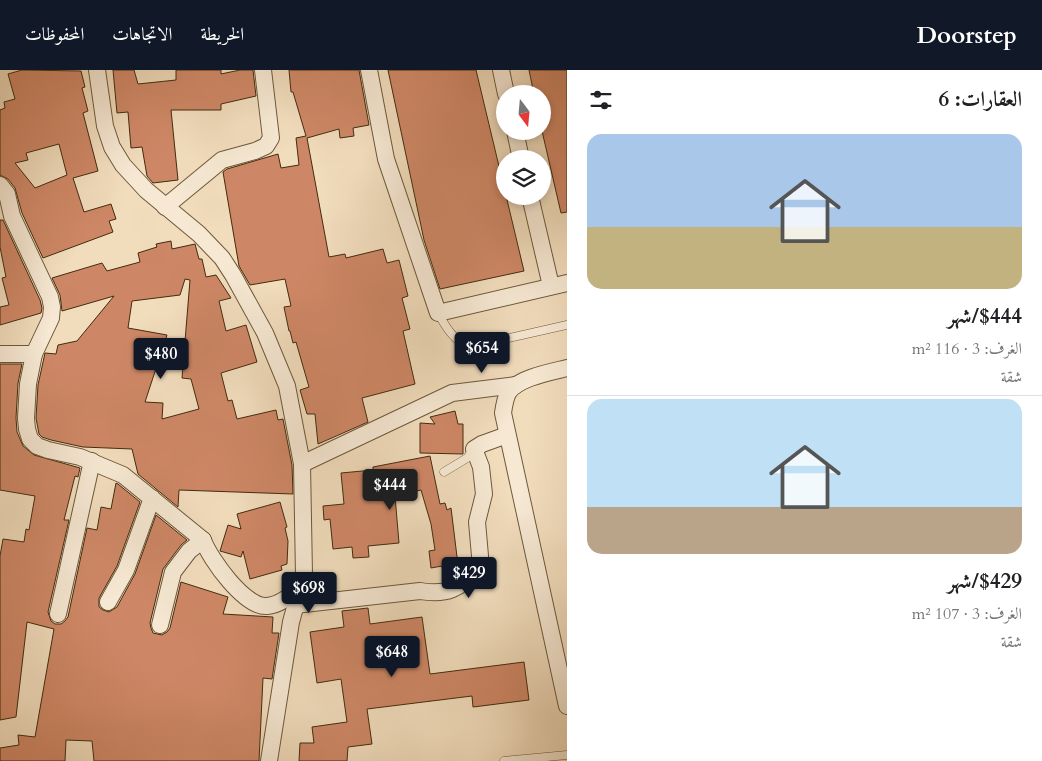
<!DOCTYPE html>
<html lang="ar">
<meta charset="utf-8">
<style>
body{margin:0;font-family:Cardo,Amiri,serif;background:#f2f2f2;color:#202124;direction:rtl;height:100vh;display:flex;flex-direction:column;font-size:19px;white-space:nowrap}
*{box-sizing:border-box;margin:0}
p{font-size:16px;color:#757577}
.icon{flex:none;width:28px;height:28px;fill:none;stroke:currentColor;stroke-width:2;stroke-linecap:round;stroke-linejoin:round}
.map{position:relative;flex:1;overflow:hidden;direction:ltr}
.side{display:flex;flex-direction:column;background:#fff;width:475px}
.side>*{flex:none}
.needle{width:32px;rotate:164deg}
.buttons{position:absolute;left:496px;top:15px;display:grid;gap:10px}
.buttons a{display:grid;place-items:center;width:55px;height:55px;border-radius:50%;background:#fff;box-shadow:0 2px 8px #0003;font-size:25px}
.price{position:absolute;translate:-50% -42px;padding:0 11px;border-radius:5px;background:#111827;color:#fff;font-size:16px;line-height:32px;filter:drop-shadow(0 1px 2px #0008)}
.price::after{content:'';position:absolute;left:50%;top:30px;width:15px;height:11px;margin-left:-8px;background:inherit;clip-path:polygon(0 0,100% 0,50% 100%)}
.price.on{background:#222;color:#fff}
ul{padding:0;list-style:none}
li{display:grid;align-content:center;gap:10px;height:265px;padding:0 20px}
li+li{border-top:1px solid #e0e0e0}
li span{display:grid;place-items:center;height:155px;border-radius:15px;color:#555}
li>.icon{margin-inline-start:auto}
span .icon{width:90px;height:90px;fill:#fffc;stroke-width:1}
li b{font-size:21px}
h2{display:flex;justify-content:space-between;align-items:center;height:60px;padding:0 20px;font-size:21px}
header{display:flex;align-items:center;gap:30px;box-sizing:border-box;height:70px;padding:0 25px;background:#111827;color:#fff}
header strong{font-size:24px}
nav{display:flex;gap:28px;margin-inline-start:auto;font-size:18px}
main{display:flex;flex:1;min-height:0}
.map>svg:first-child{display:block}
.building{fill:#ce8766;stroke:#412c0e;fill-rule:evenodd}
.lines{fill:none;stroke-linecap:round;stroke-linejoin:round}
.lane-casing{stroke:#6d583a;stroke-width:9}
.street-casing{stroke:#6d583a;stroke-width:18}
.lane{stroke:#f6e8d3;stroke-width:8}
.street{stroke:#f6e8d3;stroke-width:16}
</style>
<header>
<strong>Doorstep</strong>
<nav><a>الخريطة</a><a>الاتجاهات</a><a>المحفوظات</a></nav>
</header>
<main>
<section class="side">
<h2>العقارات: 6<svg class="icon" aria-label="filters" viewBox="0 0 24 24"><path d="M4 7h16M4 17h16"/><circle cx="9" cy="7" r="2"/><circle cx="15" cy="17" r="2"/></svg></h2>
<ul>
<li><span style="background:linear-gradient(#a9c7e8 60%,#c2b280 0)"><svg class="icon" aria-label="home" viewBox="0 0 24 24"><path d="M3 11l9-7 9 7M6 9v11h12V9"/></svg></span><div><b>$444/شهر</b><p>الغرف: 3 · 116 m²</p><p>شقة</p></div></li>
<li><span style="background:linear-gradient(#bfe0f5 70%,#b9a48a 0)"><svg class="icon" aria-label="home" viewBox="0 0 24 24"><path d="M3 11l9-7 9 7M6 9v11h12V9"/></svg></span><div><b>$429/شهر</b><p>الغرف: 3 · 107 m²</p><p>شقة</p></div></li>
</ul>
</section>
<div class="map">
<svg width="567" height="691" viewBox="0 0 567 691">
<rect width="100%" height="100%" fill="#f1dcbc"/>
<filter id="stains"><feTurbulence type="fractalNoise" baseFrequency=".004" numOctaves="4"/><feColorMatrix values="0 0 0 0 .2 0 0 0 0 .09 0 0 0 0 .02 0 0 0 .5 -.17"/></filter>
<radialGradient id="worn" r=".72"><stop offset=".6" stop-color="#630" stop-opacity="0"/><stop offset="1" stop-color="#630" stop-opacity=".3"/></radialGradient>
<g class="building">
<path d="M 22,0 L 81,1 L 85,17 L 82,18 L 88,41 L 83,43 L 98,101 L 73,108 L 84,142 L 111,134 L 116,149 L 109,151 L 113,162 L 43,188 L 22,143 L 15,118 L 8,109 L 0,105 L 0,40 L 5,38 L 4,32 L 15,29 L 8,4 ZM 59,74 L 67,105 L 35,118 L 15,93 L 28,90 L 26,83 Z"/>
<path d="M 113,0 L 134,0 L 138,14 L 176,10 L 176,0 L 221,0 L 221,4 L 240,0 L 253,0 L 256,26 L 221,34 L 221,40 L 171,40 L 178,110 L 153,113 L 147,106 L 142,77 L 131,78 L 128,42 L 117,43 Z"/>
<path d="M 289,0 L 359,0 L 369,55 L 353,58 L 354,66 L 340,68 L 339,59 L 307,68 L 329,187 L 345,184 L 346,188 L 383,179 L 387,193 L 399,190 L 408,226 L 402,228 L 410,259 L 403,261 L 415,314 L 362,328 L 368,352 L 318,374 L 315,344 L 307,344 L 300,320 L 309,317 L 296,272 L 293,273 L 290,261 L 289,261 L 284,237 L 291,236 L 285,209 L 250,215 L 239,196 L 223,102 L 227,99 L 278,84 L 281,98 L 299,95 L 296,68 L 306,66 L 293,22 L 291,22 Z"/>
<path d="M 388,0 L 476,0 L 524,201 L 440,219 L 424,170 Z"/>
<path d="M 529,0 L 567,0 L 567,142 L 561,143 L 542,61 L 542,24 L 534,24 Z"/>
<path d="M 0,150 L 3,150 L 40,230 L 42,238 L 41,243 L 0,255 L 0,237 L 9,235 L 2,208 L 6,207 L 0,177 Z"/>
<path d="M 171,171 L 172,179 L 195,174 L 199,189 L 202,189 L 206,207 L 216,205 L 231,228 L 219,231 L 226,261 L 246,255 L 257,292 L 221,303 L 228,331 L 232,330 L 237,349 L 276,340 L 278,350 L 283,349 L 292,395 L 293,424 L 179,420 L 178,437 L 138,404 L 132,379 L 83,377 L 51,370 L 42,367 L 39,364 L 36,348 L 38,315 L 45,283 L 56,284 L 58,275 L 77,271 L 114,226 L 62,241 L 60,225 L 52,208 L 102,193 L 107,201 L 140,192 L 138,183 L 157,177 L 156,174 ZM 185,209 L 190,210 L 182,308 L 191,309 L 199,339 L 162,349 L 163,333 L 145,332 L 167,265 L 128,258 L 132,231 L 180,225 Z"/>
<path d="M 0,294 L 22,294 L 18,313 L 16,348 L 17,362 L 23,376 L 34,385 L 80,398 L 78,407 L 75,406 L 64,450 L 69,450 L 48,542 L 51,551 L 55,554 L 61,554 L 65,551 L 68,547 L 87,458 L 97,460 L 101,437 L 111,439 L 116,413 L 118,414 L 140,432 L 117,496 L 99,528 L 99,537 L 103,540 L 109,542 L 117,537 L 135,504 L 156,445 L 187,470 L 181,475 L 163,499 L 150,553 L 151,558 L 153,563 L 162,565 L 167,562 L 170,558 L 181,512 L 228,527 L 223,544 L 273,547 L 272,563 L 279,563 L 272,609 L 263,608 L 259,691 L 94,691 L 92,671 L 66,670 L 65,691 L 0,691 L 0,678 L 19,675 L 18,665 L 35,667 L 54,559 L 27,552 L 16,647 L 0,650 L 0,486 L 3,469 L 24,472 L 26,459 L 29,460 L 35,426 L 0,420 Z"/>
<path d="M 455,341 L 458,354 L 463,354 L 463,384 L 420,383 L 420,353 L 435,354 L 430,347 Z"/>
<path d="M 430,386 L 440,434 L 445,433 L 447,440 L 451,438 L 459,503 L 444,507 L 442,496 L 431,498 L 429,481 L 435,480 L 431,454 L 421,420 L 395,426 L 399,473 L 368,476 L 369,487 L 353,488 L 352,477 L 333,479 L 330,449 L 324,450 L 323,436 L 344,434 L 341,403 L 373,400 L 373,397 Z"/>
<path d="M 280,432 L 287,457 L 285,458 L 288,471 L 287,494 L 281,496 L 282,500 L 250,509 L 243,481 L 241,487 L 220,481 L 228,455 L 241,459 L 237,444 Z"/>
<path d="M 368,538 L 370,554 L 422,547 L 430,604 L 524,592 L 529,630 L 473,637 L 472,626 L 367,639 L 372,674 L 348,677 L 347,691 L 299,691 L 300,673 L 314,673 L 312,657 L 347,652 L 341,609 L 317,613 L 310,562 L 344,557 L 342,541 Z"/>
</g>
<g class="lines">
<defs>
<g id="lane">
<path d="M 438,243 C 446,257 453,270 469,277 L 567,255"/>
<path d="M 444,402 L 467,388 L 474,379"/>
<path d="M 504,691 L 567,685"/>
</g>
<g id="street">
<path d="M 97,0 L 105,56 L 112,77 L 123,95 L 146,120 L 199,164 L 222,188 L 233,205 L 265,263 L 287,316 L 302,394 L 304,505 L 291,552 L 269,691"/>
<path d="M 369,0 L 386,89 L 438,243 L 567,213"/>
<path d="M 501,0 L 506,24"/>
<path d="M 515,61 L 521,89"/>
<path d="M 0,115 L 7,124 L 12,146 L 50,227 L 52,237 L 51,248 L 34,284 L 28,314 L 26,348 L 27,359 L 30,369 L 37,376 L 48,380 L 80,387 L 123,405 L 203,470 C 210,489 245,538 267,536 C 280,535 291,525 301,517"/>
<path d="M 530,126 L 551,216"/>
<path d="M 165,137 L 222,90 L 255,81 L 266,76 L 271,68 L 263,0"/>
<path d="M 0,284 L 34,284"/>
<path d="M 567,298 C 551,302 517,308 508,323 C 505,329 504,336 503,343 L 567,636"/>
<path d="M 302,394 L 452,323 L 516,315"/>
<path d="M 108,532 L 126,500 L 152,428"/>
<path d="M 295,535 L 420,521 C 449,526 458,518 479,500 L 480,486 L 477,452 L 484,424 L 481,397 L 474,379 L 482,374 L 507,365"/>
<path d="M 58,544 L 92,391"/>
<path d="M 160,555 L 173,502 L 189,481 L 203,470"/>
</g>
</defs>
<use href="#lane" class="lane-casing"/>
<use href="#street" class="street-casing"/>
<use href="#lane" class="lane"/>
<use href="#street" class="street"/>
</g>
<rect width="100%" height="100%" filter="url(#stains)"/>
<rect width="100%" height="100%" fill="url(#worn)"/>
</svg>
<div class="buttons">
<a><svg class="needle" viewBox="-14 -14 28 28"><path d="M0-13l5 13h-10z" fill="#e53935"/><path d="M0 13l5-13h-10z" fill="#757577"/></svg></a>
<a><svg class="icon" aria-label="layers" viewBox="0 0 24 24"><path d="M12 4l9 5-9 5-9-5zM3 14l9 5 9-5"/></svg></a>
</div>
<b class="price" style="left:482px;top:304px">$654</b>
<b class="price" style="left:161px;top:310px">$480</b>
<b class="price on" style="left:390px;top:441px">$444</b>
<b class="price" style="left:469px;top:529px">$429</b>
<b class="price" style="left:309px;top:544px">$698</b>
<b class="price" style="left:392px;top:608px">$648</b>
</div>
</main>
